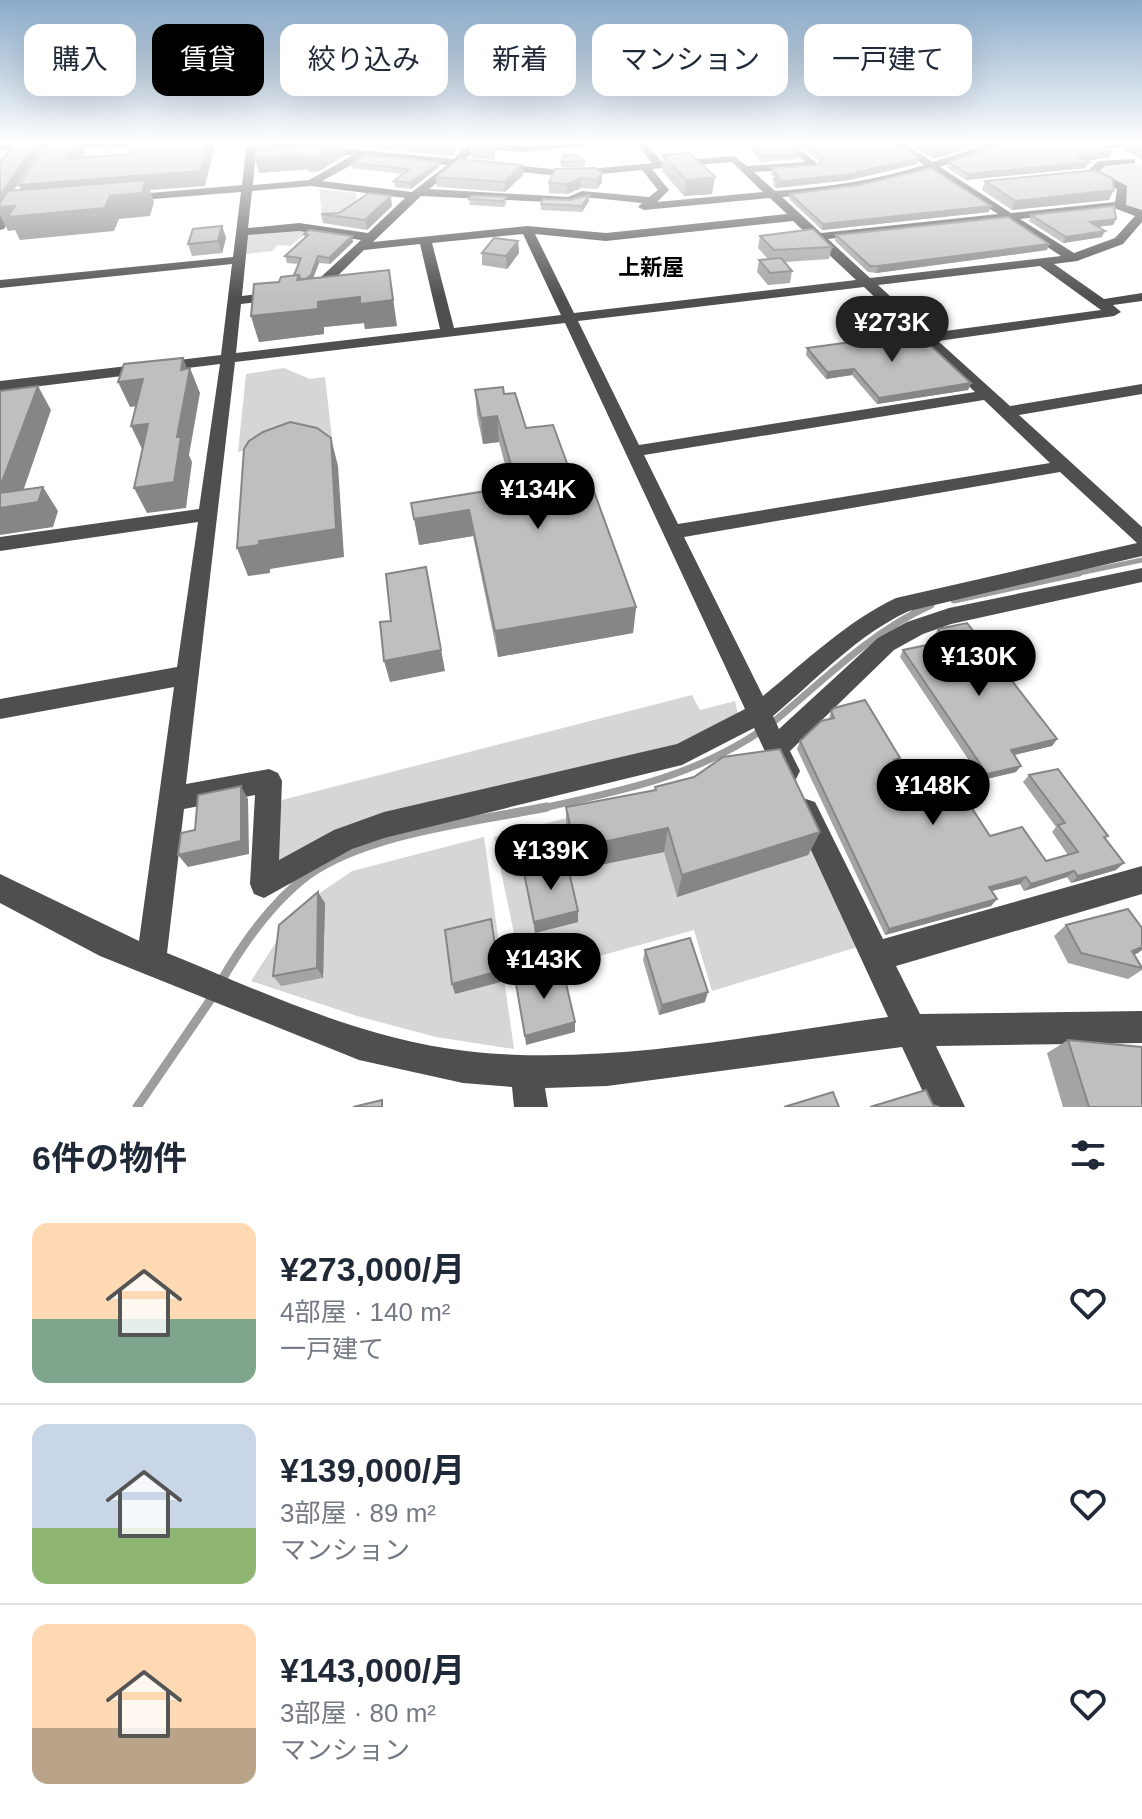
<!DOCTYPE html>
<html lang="ja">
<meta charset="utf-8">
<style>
body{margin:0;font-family:Helvetica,"Noto Sans JP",sans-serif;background:#f2f2f3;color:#1f2937;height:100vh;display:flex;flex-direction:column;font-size:30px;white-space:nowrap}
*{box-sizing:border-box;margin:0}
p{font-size:26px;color:#747a83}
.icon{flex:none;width:44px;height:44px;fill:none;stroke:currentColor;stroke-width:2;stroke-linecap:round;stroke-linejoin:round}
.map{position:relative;height:1107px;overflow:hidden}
.side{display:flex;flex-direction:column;background:#fff;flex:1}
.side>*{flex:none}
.banner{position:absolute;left:24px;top:24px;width:1094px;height:72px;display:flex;gap:16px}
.price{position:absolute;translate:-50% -68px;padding:0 18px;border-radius:28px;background:#000;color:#fff;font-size:26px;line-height:52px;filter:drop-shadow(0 2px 4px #0008)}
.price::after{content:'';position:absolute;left:50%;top:48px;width:24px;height:18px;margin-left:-12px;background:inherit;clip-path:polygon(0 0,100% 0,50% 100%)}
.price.current{background:#222;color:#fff}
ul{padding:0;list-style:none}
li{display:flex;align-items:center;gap:24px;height:200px;padding:0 32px}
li+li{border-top:2px solid #e0e1e3}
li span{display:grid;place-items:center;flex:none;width:224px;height:160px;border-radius:16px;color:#555}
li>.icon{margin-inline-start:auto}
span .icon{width:96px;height:96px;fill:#fffc;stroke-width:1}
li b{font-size:34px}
h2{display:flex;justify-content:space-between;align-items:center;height:96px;padding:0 32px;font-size:34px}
.chip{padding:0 28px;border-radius:16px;background:#fff;box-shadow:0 8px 32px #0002;font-size:28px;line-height:72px}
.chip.current{background:#000;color:#fff}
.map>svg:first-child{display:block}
.green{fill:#d6d6d6}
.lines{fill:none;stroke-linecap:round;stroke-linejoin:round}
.stream-far2{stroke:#9d9d9d;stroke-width:5}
.stream-far1{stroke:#9d9d9d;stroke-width:7}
.stream{stroke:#9d9d9d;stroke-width:9}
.minor{fill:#4f4f4f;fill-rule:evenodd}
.wall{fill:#a4a4a4}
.shaded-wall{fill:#868686}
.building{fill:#bfbfbf;stroke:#868686;stroke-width:2}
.labels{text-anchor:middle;stroke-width:6;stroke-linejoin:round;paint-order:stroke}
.far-quarter-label{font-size:22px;font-weight:bold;fill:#000;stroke:#fff}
</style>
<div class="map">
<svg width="1142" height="1107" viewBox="0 0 1142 1107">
<rect width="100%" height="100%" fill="#fff"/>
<g class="green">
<path d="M 1131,161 L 1142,166 L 1142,214 L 1120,207 L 1125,187 L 1095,173 L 1102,163 Z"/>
<path d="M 319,189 L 356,193 L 358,210 L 322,214 Z"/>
<path d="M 312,229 L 290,246 L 278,245 L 272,251 L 246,254 L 247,231 Z"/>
<path d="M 284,368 L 310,379 L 325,377 L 333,447 L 276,443 L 238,452 L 246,374 Z"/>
<path d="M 692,695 L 700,710 L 735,701 L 740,724 L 674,756 L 265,871 L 282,800 Z"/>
<path d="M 783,762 L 871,943 L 712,991 L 694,930 L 523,977 L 494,837 Z"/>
<path d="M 484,837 L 514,1049 L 436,1037 L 357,1016 L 251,981 L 298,908 L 352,871 Z"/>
</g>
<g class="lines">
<path class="stream-far2" d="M 1070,575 L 1142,560"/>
<g class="stream-far1">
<path d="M 954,600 L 1079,573"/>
<path d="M 771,724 C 823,681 869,633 931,605"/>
<path d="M 538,809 C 617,792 694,777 762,730"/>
</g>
<g class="stream">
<path d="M 220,983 C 243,943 271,903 308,875 C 366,833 477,821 547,807"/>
<path d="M 137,1107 L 213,996"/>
</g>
<g class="minor">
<path d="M 72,142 L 157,142 L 152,145 L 0,150 L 0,144 Z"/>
<path d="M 247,142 L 257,142 L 253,185 L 309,180 L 353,155 L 313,155 L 313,151 L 317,150 L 340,148 L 454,159 L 470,142 L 524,146 L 615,142 L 524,152 L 475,149 L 465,160 L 570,171 L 652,163 L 635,142 L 645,142 L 662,162 L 734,156 L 747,166 L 805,162 L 797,154 L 802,151 L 819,165 L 814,168 L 754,172 L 775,191 C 827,187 874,181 924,165 L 890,142 L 901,142 L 933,162 L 995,142 L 1009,142 L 940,167 L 1011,213 L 1115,202 L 1117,189 L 1087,172 L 1098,161 L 1135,159 L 1135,163 L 1105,166 L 1099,171 L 1127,186 L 1126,205 L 1142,210 L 1142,222 L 1123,244 L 1077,261 L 1054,264 L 1104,299 L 1142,293 L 1142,301 L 1113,305 L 1121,312 L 1114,316 L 938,341 L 1010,406 L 1142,384 L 1142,394 L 1019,415 L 1142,527 L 1142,556 L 909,611 C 858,634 816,680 773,716 L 779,729 L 878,638 L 907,622 L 949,608 L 1142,568 L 1142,582 L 951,624 L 923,634 L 894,650 L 790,751 L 800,771 L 796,779 L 787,782 L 778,779 L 754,728 L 682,765 L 384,838 L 352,849 L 264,898 L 254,894 L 250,884 L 255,795 L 184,809 L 167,953 C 263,992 361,1039 466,1051 C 605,1067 751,1035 888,1017 L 793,811 L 797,802 L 806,799 L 815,802 L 883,939 L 1142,866 L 1142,894 L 896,966 L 920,1014 L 1142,1011 L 1142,1043 L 936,1046 L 965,1107 L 930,1107 L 902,1047 L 607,1086 L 545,1088 L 548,1107 L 514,1107 L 512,1087 L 463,1083 L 359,1060 L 100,956 L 0,903 L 0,874 L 139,941 L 174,687 L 0,719 L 0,699 L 177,667 L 198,522 L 0,551 L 0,537 L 199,509 L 220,364 L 0,391 L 0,381 L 221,355 L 232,264 L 0,288 L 0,280 L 233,257 L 241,192 L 128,201 L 122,198 L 128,195 L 242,185 ZM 366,157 L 447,165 L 412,192 L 322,181 ZM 732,162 L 763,192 L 657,202 L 669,190 L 652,169 ZM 459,166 L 570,177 L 642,170 L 658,190 L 649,197 L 582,191 L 568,197 L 429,189 ZM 930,170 L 998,214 L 821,233 L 782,197 C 834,193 881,186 930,170 ZM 311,186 L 405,198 L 368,233 L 299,223 L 248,228 L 252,191 ZM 421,196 L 570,203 L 584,197 L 642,203 L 638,207 L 644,210 L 770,198 L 787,214 L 606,233 L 527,226 L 373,242 ZM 1114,208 L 1135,216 L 1115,238 L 1074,253 L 1020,219 ZM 1007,220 L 1061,256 L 870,278 L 828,239 ZM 793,221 L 856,280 L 574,313 L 535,234 L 606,241 ZM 299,231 L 361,240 L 309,288 L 242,296 L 248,235 ZM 523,234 L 561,315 L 454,328 L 432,243 ZM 420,244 L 440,329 L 236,353 L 241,304 L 318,295 L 364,250 ZM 1040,266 L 1101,310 L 930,333 L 878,285 ZM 864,287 L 975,392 L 639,445 L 578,321 ZM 565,323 L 745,709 L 677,744 L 384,812 L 334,830 L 279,860 L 282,781 L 278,773 L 269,769 L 186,784 L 235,362 ZM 984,400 L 1050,463 L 678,524 L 644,455 ZM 1060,472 L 1137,543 L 896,598 C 847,621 805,662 763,696 L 684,537 Z"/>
<path d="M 1115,142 L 1142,142 L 1142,145 L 1101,149 L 1096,146 Z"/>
<path d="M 13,196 L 23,198 L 4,229 L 0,230 L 0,216 Z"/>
</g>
</g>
<g class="wall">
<path d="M 260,142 L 422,142 L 422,143 L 455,146 L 455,153 L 453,156 L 341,145 L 343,157 L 319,171 L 309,172 L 308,169 L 259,173 L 255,158 L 261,149 Z"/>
<path d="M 716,142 L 894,142 L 919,158 L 917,164 L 850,180 L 776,188 L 773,185 L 775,179 L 771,174 L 772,168 L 815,165 L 821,162 L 802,148 L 797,151 L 799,154 L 798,159 L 761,162 L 746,143 L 717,143 Z"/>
<path d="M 906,142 L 986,142 L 933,159 Z"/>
<path d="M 1142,142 L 1142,160 L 1123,150 L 1126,143 Z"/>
<path d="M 470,147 L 494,147 L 495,157 L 493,160 L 471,158 Z"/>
<path d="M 1111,151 L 1109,157 L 1086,161 L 1086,168 L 966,180 L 947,168 L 949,162 Z"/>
<path d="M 663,155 L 712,194 L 684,196 L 662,171 Z"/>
<path d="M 585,161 L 585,167 L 561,167 L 561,162 Z"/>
<path d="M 351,163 L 439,167 L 411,189 L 395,187 L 394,181 L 403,174 L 352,168 Z"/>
<path d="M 522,165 L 523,175 L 505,192 L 437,187 L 436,177 Z"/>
<path d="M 602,173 L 602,182 L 597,189 L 581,188 L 567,194 L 549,193 L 549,183 Z"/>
<path d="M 985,181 L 1109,200 L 1012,210 L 982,190 Z"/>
<path d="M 790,194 L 989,212 L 822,230 L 789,199 Z"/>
<path d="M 506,197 L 506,203 L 504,207 L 470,205 L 469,199 Z"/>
<path d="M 589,201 L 582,212 L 541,210 L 541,204 Z"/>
<path d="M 392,206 L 367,230 L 323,223 L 321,214 L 339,213 Z"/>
<path d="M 1031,215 L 1116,219 L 1113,225 L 1097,227 L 1102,237 L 1063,243 L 1029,221 Z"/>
<path d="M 222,226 L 226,238 L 222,253 L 192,256 L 188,244 Z"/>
<path d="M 304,234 L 352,236 L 353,242 L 330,264 L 319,263 L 313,278 L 397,326 L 365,329 L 364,323 L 324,327 L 324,334 L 259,342 L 251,316 L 279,282 L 294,275 L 299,264 L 287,263 L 285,256 L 305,238 Z"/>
<path d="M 836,235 L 1049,244 L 1047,250 L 876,273 L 868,272 L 835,241 Z"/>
<path d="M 760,236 L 832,247 L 829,259 L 785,262 L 792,271 L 790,283 L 768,285 L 757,272 L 759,260 L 768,259 L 758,248 Z"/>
<path d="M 518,241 L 519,253 L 507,269 L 482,265 L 482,253 Z"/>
<path d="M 807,348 L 971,383 L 968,390 L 877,404 L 852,375 L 826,379 L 806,355 Z"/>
<path d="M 475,390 L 504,394 L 526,428 L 572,477 L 636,607 L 633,633 L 498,657 L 473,536 L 419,545 L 511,487 L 499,442 L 483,444 L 477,415 Z"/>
<path d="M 938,629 L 1057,739 L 1052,746 L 1014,755 L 1016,772 L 982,780 L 900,657 L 903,650 L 939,642 L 934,636 Z"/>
<path d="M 831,711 L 896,765 L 920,803 L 990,836 L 1046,861 L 1068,855 L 1052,832 L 1056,827 L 1023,782 L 1029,775 L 1108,836 L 1105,839 L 1116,870 L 1071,883 L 1067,877 L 1024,891 L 1020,884 L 992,891 L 997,899 L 991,906 L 885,935 L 797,749 L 800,741 L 829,719 Z"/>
<path d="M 655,787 L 820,832 L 808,855 L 677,897 L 664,852 L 575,870 L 566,831 L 566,807 L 655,790 Z"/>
<path d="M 524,873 L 578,911 L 578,922 L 535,933 Z"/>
<path d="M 325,903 L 323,978 L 281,986 L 273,976 Z"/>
<path d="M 1066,925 L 1142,928 L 1142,950 L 1134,955 L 1142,967 L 1142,970 L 1128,979 L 1068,963 L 1054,936 Z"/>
<path d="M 645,950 L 705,1002 L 659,1015 L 643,960 Z"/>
<path d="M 1068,1040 L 1142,1107 L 1063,1107 L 1047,1053 Z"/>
</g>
<g class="shaded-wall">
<path d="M 77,142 L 83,142 L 86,150 L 72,174 L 66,159 Z"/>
<path d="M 208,142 L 216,142 L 205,186 L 150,190 L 154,202 L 150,216 L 119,219 L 114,231 L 20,240 L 15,230 L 8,231 L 0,215 L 0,207 L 26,201 L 19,185 Z"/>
<path d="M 292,142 L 339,142 L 343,157 L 319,171 L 309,172 L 308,169 L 259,173 L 255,158 L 261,151 L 259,144 Z"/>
<path d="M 803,142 L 802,148 L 794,154 L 795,148 Z"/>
<path d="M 971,142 L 986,142 L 933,159 L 935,153 Z"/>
<path d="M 36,143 L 40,151 L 6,202 L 0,203 L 0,193 Z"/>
<path d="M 494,147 L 495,157 L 493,160 L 492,149 Z"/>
<path d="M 1111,151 L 1109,157 L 1076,163 L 1078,157 Z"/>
<path d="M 919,158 L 917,164 L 850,180 L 776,188 L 777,182 Z"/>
<path d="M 439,162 L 439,167 L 411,189 L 410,183 Z"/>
<path d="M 1089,162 L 1086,168 L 966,180 L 968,174 Z"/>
<path d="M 522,165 L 523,175 L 505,192 L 505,182 Z"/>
<path d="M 602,173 L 602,182 L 597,189 L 597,180 Z"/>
<path d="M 715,177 L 712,194 L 684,196 L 686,180 Z"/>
<path d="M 581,178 L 581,188 L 567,194 L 567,184 Z"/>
<path d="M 1114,190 L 1109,200 L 1012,210 L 1015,201 Z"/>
<path d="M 589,195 L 589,201 L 582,212 L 582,206 Z"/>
<path d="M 391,196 L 392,206 L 367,230 L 365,220 Z"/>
<path d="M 991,206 L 989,212 L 822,230 L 823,224 Z"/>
<path d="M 1116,219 L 1113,225 L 1087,228 L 1090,222 Z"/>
<path d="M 222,226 L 226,238 L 222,253 L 218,241 Z"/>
<path d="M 1105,231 L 1102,237 L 1063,243 L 1066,237 Z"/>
<path d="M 352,236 L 353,242 L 330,264 L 329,258 Z"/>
<path d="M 518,241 L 519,253 L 507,269 L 506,256 Z"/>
<path d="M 1049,244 L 1047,250 L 876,273 L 878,266 Z"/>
<path d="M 318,256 L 319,263 L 312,281 L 294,287 L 299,275 Z"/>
<path d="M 389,270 L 397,326 L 365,329 L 364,323 L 324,327 L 324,334 L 259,342 L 251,316 L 318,302 L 360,297 Z"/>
<path d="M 183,358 L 189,373 L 190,368 L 200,393 L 189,455 L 192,462 L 186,508 L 147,513 L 134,488 L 181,370 Z"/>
<path d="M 854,369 L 852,375 L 826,379 L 827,372 Z"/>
<path d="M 143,379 L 154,404 L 130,407 L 118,382 Z"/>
<path d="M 971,383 L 968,390 L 877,404 L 879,398 Z"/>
<path d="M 38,386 L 51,410 L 18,506 L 43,487 L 58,511 L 53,527 L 0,535 L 0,487 Z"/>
<path d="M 497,416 L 499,442 L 483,444 L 481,418 Z"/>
<path d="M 148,424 L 143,451 L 131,426 Z"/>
<path d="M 331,438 L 338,466 L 344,557 L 270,569 L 270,573 L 248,576 L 237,548 L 259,541 Z"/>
<path d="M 469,510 L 473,536 L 419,545 L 414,519 Z"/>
<path d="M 430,588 L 445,671 L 390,682 L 384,661 Z"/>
<path d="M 636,607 L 633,633 L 498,657 L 495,631 Z"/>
<path d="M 1057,739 L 1052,746 L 1006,757 L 1011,750 Z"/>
<path d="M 1021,766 L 1016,772 L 982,780 L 987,774 Z"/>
<path d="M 241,786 L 248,799 L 249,854 L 188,867 L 178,855 Z"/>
<path d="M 668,828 L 664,852 L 575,870 L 575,848 Z"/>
<path d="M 820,832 L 808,855 L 677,897 L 682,875 Z"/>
<path d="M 1124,863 L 1116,870 L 1071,883 L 1078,876 Z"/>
<path d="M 1074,871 L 1067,877 L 1024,891 L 1031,884 Z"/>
<path d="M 1026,877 L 1020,884 L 983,893 L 989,887 Z"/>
<path d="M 318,892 L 325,903 L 323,978 L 317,968 Z"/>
<path d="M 997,899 L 991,906 L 885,935 L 889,929 Z"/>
<path d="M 578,911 L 578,922 L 535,933 L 534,922 Z"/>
<path d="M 491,919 L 501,982 L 455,994 L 452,984 Z"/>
<path d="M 1142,947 L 1142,950 L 1138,953 L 1118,962 L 1132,951 Z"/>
<path d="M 708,992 L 705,1002 L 659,1015 L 662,1005 Z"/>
<path d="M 575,1022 L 575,1032 L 526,1045 L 525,1036 Z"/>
</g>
<g class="building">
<path d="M 48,142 L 77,142 L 66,159 L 128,154 L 134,142 L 208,142 L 200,171 L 19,185 Z"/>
<path d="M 260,142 L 292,142 L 259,144 Z"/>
<path d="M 373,142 L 422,142 L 422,143 L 455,146 L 452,149 Z"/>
<path d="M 750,142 L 894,142 L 919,158 L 851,174 L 777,182 L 774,179 L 780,179 L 772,168 L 815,165 L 822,162 L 822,157 L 803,142 L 795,148 L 799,154 L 762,156 Z"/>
<path d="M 917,142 L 971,142 L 935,153 Z"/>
<path d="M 1005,142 L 1093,142 L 1111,151 L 1078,157 L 1089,162 L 968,174 L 949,162 Z"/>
<path d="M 1133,142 L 1142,142 L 1142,151 L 1126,143 Z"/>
<path d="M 36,143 L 2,193 L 0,193 L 0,162 L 15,144 Z"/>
<path d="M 340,143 L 316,157 L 306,158 L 306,155 L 255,158 L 257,150 Z"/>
<path d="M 473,145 L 494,147 L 492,149 L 470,147 Z"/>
<path d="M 690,153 L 715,177 L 686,180 L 663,155 Z"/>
<path d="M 574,154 L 585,161 L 561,162 L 564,155 Z"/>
<path d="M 366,155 L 439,162 L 410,183 L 394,181 L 409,169 L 351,163 Z"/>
<path d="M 459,159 L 522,165 L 505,182 L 436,177 Z"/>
<path d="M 595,168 L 602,173 L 597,180 L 581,178 L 567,184 L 549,183 L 555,169 Z"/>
<path d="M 931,168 L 991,206 L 823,224 L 790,194 L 859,185 Z"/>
<path d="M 1095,170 L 1112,178 L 1114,190 L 1015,201 L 985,181 Z"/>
<path d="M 146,180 L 142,193 L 110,196 L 105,208 L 8,217 L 15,206 L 0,207 L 0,203 L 8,191 Z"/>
<path d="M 369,193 L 391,196 L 365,220 L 321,214 L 339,213 Z"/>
<path d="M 589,195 L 582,206 L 541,204 L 543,199 L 570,200 Z"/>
<path d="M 471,196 L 506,197 L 503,201 L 469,199 Z"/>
<path d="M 1114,206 L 1116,219 L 1090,222 L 1105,231 L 1066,237 L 1031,215 Z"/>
<path d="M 1008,217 L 1049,244 L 878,266 L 870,266 L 836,235 Z"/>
<path d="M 222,226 L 218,241 L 188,244 L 193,229 Z"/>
<path d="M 813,229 L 832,247 L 774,250 L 760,236 Z"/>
<path d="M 309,230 L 352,236 L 329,258 L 318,256 L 311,275 L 306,279 L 300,279 L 299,275 L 294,275 L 301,258 L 285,256 L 308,235 L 304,234 Z"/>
<path d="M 494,238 L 518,241 L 506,256 L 482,253 Z"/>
<path d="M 781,258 L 792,271 L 770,273 L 759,260 Z"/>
<path d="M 389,270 L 393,300 L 360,304 L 360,297 L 318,302 L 318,309 L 251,316 L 254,284 L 279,282 L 281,277 L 299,275 L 297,280 Z"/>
<path d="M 917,333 L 971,383 L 879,398 L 854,369 L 827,372 L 807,348 Z"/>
<path d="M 183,358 L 181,370 L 190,368 L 177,437 L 181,437 L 174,482 L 134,488 L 148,424 L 131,426 L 143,379 L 118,382 L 124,364 Z"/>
<path d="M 38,386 L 0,487 L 0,391 Z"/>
<path d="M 503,387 L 504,394 L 515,393 L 526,428 L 553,425 L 572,477 L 588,475 L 636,607 L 495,631 L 469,510 L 414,519 L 411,503 L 517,486 L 497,416 L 481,418 L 475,390 Z"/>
<path d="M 290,422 L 317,428 L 331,438 L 336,529 L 259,541 L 259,545 L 237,548 L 244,449 L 249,441 L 263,432 Z"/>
<path d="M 43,487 L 38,502 L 0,508 L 0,493 Z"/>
<path d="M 426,567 L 441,650 L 384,661 L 380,622 L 391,621 L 386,574 Z"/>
<path d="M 967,623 L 1057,739 L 1011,750 L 1021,766 L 987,774 L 903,650 L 946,641 L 938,629 Z"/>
<path d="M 865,700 L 900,758 L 894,760 L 920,803 L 962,793 L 990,836 L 1022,827 L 1046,861 L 1078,852 L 1058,825 L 1065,823 L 1029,775 L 1058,769 L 1108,836 L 1104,837 L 1124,863 L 1078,876 L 1074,871 L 1031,884 L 1026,877 L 989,887 L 997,899 L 889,929 L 800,741 L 821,721 L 834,718 L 831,711 L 834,708 Z"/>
<path d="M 780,749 L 820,832 L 682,875 L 668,828 L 575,848 L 566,807 L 656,790 L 655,787 L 694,777 L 723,757 Z"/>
<path d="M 241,786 L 241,841 L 178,855 L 181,833 L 195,830 L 198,795 Z"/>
<path d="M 567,863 L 578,911 L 534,922 L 524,873 Z"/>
<path d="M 318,892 L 317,968 L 273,976 L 279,925 Z"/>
<path d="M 1128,909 L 1142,928 L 1142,947 L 1132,951 L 1142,968 L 1081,953 L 1066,925 Z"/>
<path d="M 491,919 L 499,971 L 452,984 L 445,930 Z"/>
<path d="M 690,938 L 708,992 L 662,1005 L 645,950 Z"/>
<path d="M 562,966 L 575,1022 L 525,1036 L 515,978 Z"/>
<path d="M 1068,1040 L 1142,1047 L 1142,1107 L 1089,1107 Z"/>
<path d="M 926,1090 L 933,1105 L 939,1107 L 870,1107 Z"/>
<path d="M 833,1092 L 839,1107 L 784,1107 Z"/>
<path d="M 382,1100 L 382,1107 L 353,1107 Z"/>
</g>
<linearGradient id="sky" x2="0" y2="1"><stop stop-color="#8aabca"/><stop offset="0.48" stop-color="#fff"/><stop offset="1" stop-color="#fff" stop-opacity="0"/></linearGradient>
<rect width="1142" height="297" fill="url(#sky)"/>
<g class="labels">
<g class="far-quarter-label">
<text x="651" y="275">上新屋</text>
</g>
</g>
</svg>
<b class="price current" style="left:892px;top:364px">¥273K</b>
<b class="price" style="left:538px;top:531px">¥134K</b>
<b class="price" style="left:979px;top:698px">¥130K</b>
<b class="price" style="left:933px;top:827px">¥148K</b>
<b class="price" style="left:551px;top:892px">¥139K</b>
<b class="price" style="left:544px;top:1001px">¥143K</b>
<div class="banner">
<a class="chip">購入</a>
<a class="chip current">賃貸</a>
<a class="chip">絞り込み</a>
<a class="chip">新着</a>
<a class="chip">マンション</a>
<a class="chip">一戸建て</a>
</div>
</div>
<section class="side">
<h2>6件の物件<svg class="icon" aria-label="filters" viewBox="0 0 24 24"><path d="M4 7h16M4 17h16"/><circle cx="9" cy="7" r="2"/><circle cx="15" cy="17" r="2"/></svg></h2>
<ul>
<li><span style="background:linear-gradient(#ffd9b3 60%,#7fa58c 0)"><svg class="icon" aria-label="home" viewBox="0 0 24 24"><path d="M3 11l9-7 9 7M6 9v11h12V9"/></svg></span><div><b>¥273,000/月</b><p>4部屋 · 140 m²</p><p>一戸建て</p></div><svg class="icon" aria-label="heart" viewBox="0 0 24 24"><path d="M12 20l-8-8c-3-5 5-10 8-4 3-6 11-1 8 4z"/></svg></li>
<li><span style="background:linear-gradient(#c9d6e8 65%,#8fb573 0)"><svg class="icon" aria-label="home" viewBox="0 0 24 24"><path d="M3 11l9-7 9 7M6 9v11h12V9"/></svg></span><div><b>¥139,000/月</b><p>3部屋 · 89 m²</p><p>マンション</p></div><svg class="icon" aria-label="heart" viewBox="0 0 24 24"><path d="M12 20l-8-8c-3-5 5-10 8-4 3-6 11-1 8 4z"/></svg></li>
<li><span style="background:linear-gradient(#ffd9b3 65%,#b9a48a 0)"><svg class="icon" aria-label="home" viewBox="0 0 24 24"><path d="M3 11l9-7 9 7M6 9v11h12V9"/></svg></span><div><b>¥143,000/月</b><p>3部屋 · 80 m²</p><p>マンション</p></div><svg class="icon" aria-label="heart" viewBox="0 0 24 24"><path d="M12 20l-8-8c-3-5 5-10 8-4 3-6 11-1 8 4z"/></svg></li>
</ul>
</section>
